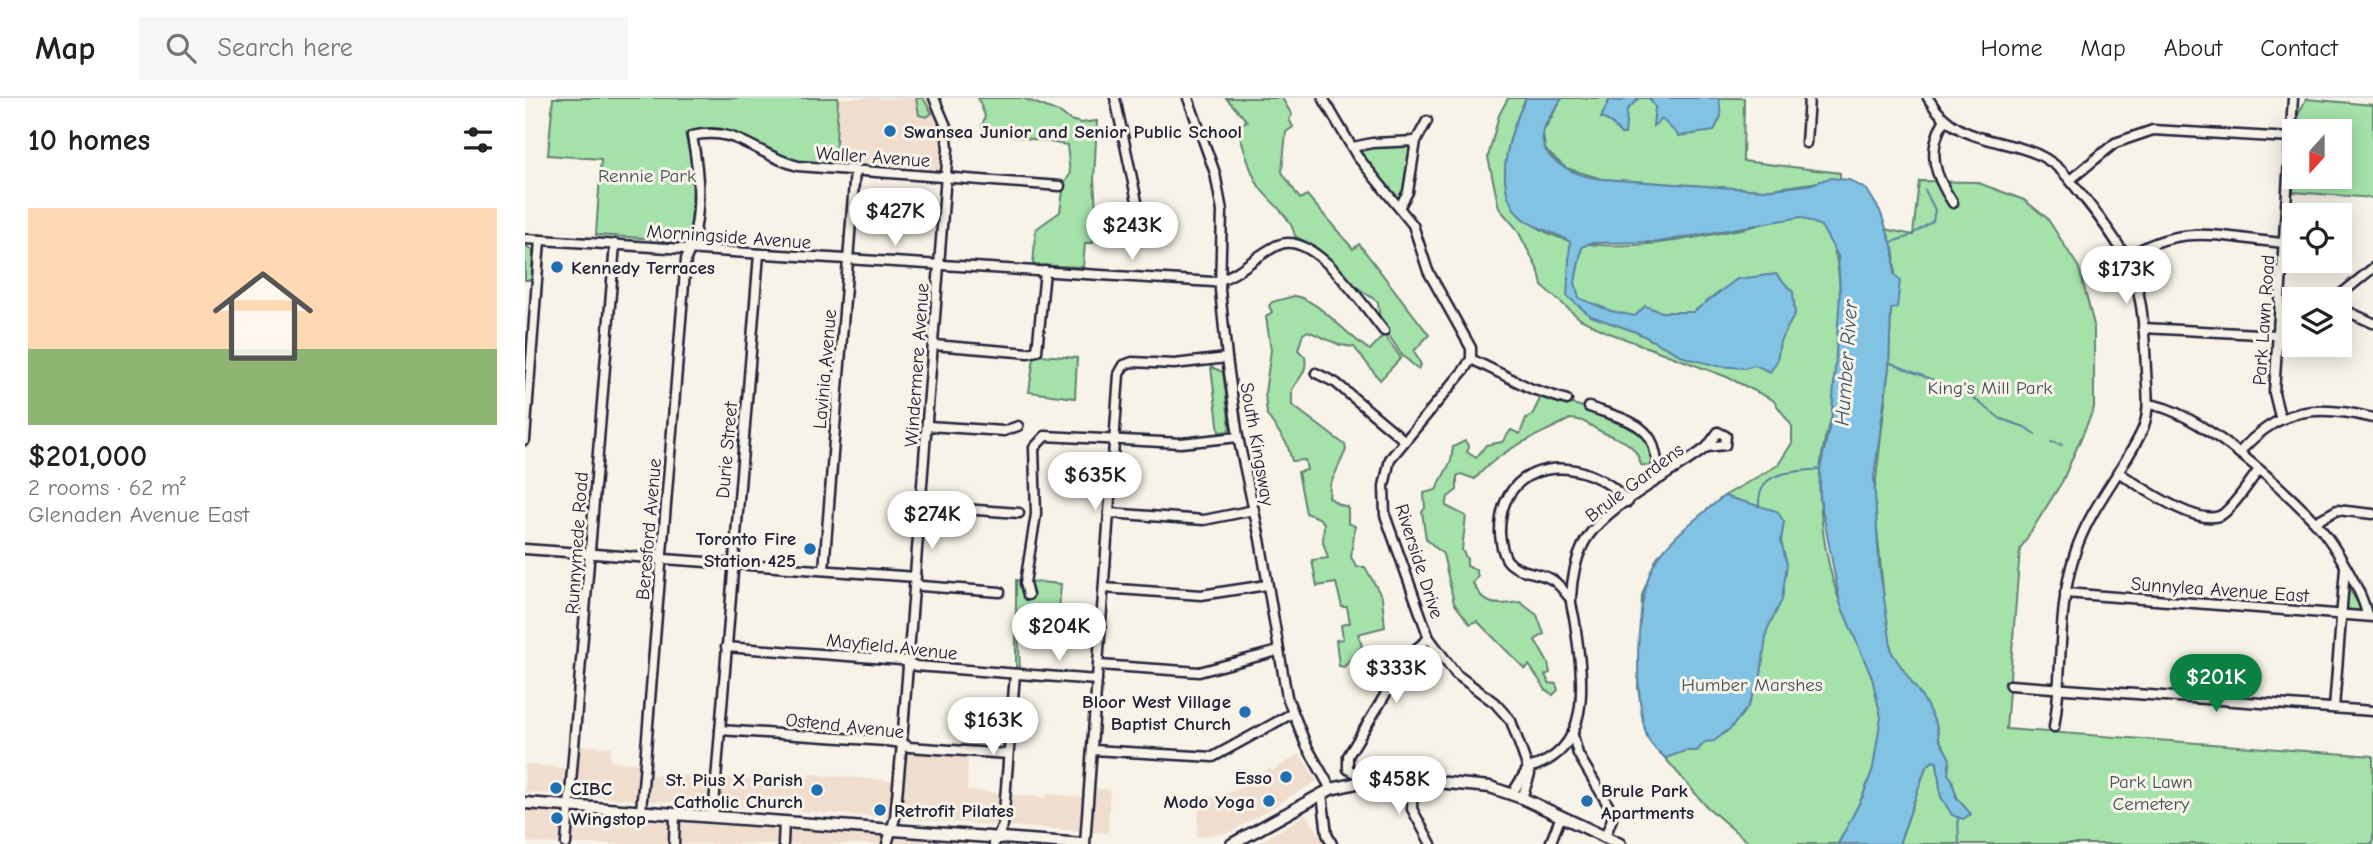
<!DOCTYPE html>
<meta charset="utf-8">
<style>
body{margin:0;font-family:"Comic Neue",sans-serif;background:#f6f6f6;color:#202124;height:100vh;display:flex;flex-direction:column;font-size:26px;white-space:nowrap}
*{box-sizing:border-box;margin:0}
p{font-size:23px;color:#757577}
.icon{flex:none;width:38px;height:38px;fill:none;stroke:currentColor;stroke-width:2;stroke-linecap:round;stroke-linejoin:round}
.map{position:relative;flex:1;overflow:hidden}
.sheet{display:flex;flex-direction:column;background:#fff;width:525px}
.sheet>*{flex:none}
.needle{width:46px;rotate:201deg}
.fabs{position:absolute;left:1757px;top:21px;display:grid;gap:14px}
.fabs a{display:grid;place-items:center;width:70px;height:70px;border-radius:0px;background:#fff;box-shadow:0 4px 18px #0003;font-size:35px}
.price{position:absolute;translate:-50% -60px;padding:0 16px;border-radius:24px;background:#fff;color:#222;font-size:23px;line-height:46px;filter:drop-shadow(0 2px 4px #0008)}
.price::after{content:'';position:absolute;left:50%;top:42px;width:21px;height:16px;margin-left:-10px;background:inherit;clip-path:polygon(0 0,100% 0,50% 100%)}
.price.selected{background:#0b8043;color:#fff}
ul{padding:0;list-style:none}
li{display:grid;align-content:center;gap:14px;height:371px;padding:0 28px}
li span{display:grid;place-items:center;height:217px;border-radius:0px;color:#555}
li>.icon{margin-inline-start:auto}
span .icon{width:126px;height:126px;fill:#fffc;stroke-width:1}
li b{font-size:30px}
h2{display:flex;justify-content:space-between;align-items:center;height:84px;padding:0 28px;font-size:30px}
header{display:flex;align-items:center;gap:42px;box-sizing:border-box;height:98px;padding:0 35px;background:#fff;border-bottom:2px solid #e0e0e0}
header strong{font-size:33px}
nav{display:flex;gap:38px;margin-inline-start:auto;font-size:24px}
.search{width:490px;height:63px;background:#f6f6f6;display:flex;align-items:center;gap:18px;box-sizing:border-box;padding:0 24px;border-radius:0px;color:#757577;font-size:26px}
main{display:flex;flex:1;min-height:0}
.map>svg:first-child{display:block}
.built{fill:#f0ddce}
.green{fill:#a4e2aa;stroke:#638272;stroke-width:2}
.water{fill:#82c2e3;stroke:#5c82a0;stroke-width:2}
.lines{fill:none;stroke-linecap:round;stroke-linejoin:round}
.stream{stroke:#5c82a0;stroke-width:2}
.minor-casing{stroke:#22223b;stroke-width:13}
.major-casing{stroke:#22223b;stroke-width:15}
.minor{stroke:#f7f3e8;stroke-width:8}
.major{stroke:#f7f3e8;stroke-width:10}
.poi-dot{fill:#1f6fb2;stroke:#f7f3e8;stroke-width:2.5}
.labels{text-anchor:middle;stroke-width:6;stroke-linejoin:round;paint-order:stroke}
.poi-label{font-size:19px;font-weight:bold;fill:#22223b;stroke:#f7f3e8;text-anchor:start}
.street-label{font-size:19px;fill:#22223b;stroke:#f7f3e8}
.park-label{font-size:19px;fill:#425257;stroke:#f7f3e8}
.water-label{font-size:21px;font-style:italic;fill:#3f526d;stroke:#f7f3e8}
</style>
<header>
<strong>Map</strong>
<div class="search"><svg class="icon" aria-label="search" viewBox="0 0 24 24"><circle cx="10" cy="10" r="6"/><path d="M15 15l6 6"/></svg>Search here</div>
<nav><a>Home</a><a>Map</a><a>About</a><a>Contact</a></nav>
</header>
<main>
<section class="sheet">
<h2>10 homes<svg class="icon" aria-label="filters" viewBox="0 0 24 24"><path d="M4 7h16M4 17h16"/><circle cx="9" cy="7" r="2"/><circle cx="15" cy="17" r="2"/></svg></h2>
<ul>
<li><span style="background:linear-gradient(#ffd9b3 65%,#8fb573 0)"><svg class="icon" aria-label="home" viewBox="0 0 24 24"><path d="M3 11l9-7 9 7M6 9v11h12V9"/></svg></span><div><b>$201,000</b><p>2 rooms · 62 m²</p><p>Glenaden Avenue East</p></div></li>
</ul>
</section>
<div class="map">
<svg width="1848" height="746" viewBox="0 0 1848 746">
<rect width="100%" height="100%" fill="#f7f3e8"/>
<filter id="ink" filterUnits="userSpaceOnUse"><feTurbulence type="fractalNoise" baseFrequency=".0143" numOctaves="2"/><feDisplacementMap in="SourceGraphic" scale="14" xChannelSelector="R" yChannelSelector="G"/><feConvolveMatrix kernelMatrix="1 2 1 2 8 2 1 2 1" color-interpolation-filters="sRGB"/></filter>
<g filter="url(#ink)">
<g class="built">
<path d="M 313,0 L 403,0 L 414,21 L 417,38 L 417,73 L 310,66 Z"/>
<path d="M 386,643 L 443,649 L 442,692 L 521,700 L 522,696 L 568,700 L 569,690 L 585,692 L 583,735 L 0,694 L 0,666 L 43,671 L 45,647 L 86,649 L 85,663 L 116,666 L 116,676 L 225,681 L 226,675 L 283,680 L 284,676 L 369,683 L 371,651 Z"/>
<path d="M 775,656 L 792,683 L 706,734 L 672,739 L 674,700 L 692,699 L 711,692 L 744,670 L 747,673 Z"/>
<path d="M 0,712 L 141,724 L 461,746 L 27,746 L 0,744 Z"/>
<path d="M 781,716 L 801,746 L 730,746 L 744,739 Z"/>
</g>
<g class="green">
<path d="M 28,0 L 313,0 L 310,66 C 290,65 269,64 251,57 C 215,42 203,19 160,36 L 169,72 L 165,143 L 71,137 L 76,61 L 23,57 Z"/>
<path d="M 391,0 L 398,0 L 407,15 L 402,19 L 394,17 Z"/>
<path d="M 453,0 L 498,0 L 536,15 L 545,22 L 556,25 L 572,23 L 569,81 L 572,128 L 568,145 L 560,145 L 558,169 L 508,167 L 511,131 L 535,114 L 539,86 L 545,76 L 542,47 L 460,33 L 457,28 L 460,18 Z"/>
<path d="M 701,0 L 757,0 L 767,17 L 764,21 L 768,29 L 761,34 L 757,74 L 775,101 L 782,97 L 828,151 L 834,146 L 904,237 L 889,253 L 896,267 L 893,271 L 877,257 L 855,224 L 853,204 L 819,180 L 791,150 L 770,138 C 766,118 747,106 735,90 C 722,71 721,49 711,29 L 722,23 Z"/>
<path d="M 983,0 L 1001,0 C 985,34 971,74 992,108 C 1031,172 1159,142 1221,130 C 1237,127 1257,118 1274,119 C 1283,120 1291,123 1298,130 C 1327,160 1311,273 1307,315 C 1307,325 1302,332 1300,341 C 1296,360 1293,381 1295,401 C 1297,435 1304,475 1316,507 C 1330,543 1355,580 1356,619 C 1358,665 1334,707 1313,746 L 1225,746 L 1181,708 L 1123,640 L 1113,590 L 1117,497 L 1132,459 L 1175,418 L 1199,398 L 1253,367 L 1267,345 L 1267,328 L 1248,302 L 1202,279 L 1079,233 L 1055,221 L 1017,188 L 1014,174 L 992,131 L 974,110 L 963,59 L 974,17 Z"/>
<path d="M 1037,0 L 1219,0 L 1218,63 L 1315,75 L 1315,81 L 1238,92 L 1077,81 L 1041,70 L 1020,52 L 1018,34 Z"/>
<path d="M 1781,1 L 1848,7 L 1848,100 L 1768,94 L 1769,79 L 1815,79 L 1815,33 L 1775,33 L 1773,17 Z"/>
<path d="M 882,47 L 886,52 L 879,98 L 870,101 L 836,58 L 836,52 L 840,49 Z"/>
<path d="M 1394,83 L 1451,84 L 1499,102 L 1522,120 L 1554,170 L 1569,227 L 1569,310 L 1537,384 L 1495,451 L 1481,631 L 1848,658 L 1848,746 L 1374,746 L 1401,669 L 1408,663 L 1412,664 L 1416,699 L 1435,706 L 1423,676 L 1422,655 L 1414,641 L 1411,626 L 1367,555 L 1361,523 L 1349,399 L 1364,269 L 1366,210 L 1371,210 L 1369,153 L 1360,131 L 1388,137 Z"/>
<path d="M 0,148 L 8,152 L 7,182 L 0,182 Z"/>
<path d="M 769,198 C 792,200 822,238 845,252 L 858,238 L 861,239 L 876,260 L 855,282 L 829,249 L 815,247 L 783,233 L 778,236 L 773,252 L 780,259 C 783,275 773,280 767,292 L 767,307 L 820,347 L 821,352 L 805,387 L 804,399 L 813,406 L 823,409 L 823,425 L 830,428 L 826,459 L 832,469 L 840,469 L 857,499 L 860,529 L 833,536 L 837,548 L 819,569 L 814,568 L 811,542 L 818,541 L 816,527 L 825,525 L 822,509 L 817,509 L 811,485 L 792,488 L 787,462 L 803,460 L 798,444 L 799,425 L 794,420 L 781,415 L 773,374 L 782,372 L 780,362 L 767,363 L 762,346 L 742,317 L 740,295 L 746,252 L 741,219 L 747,214 L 744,208 L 747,204 Z"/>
<path d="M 515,257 L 552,260 L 550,300 L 504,294 L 509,259 Z"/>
<path d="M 686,269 L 698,274 L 705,329 L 703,333 L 694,334 Z"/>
<path d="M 1016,299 L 1055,308 L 1119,337 L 1128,356 L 1125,368 L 1116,367 C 1109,341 1094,343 1075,333 C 1063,327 1059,321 1045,321 C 1011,339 976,350 950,381 L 936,376 L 932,378 L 932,392 L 923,399 L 921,408 L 941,418 L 937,452 L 942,461 L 942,468 L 951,472 L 953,478 L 948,485 C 960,510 972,507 995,504 L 1012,517 L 1019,536 L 1010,542 L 1023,565 L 1025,575 L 1020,577 L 1024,585 L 1031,586 L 1033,592 L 1028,597 L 1021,592 L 1004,567 L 1000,571 L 952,523 L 945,526 L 929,505 L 918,456 L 901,441 L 897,414 L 900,410 L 899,395 L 911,392 L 926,363 L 928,349 L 940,343 L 944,349 L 942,354 L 951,360 L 961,347 L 977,344 L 986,332 L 995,336 L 1001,320 L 1007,317 Z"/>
<path d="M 491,482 L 536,486 L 533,527 L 525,526 L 524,531 L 493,530 L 495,571 L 491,571 Z"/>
<path d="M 1823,489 L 1836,510 L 1836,514 L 1821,511 Z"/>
</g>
<g class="water">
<path d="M 1001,0 L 1037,0 C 1031,10 1020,23 1018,34 C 1013,64 1054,79 1077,81 L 1238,92 L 1283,87 L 1305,80 L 1324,82 L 1342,92 L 1355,113 L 1369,153 L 1369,176 L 1375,182 L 1372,210 L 1366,211 L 1364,269 L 1349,379 L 1354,466 L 1367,555 L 1399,602 L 1411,626 L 1414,641 L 1425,661 L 1423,676 L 1427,681 L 1431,699 L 1446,716 L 1438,721 L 1427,717 L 1416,699 L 1412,664 L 1408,663 L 1401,669 L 1374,746 L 1313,746 L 1338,698 L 1348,670 L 1356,619 L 1347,580 L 1315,505 L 1295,400 L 1295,371 L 1307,316 L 1315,195 L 1313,158 L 1296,128 L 1276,119 L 1134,144 L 1065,145 L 1057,149 L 1050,184 L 1054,200 L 1086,213 L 1110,218 L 1120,208 L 1137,214 L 1168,214 L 1212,181 L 1251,176 L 1268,194 L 1270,216 L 1255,243 L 1252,263 L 1245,274 L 1230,267 L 1219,270 L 1193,268 L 1161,260 L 1111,234 L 1066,218 L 1042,198 L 1045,144 C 1029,132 1005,131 992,115 C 967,83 986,31 1001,0 Z"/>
<path d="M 1102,0 L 1114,0 L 1102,12 L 1100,36 L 1096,36 L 1085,24 L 1076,20 L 1084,2 L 1097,3 Z"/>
<path d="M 1124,0 L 1194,0 L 1196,18 L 1189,33 L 1154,38 L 1137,21 L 1128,28 L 1130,9 Z"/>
<path d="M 1199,398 L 1252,413 L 1259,424 L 1256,443 L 1262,466 L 1257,502 L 1242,532 L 1236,577 L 1223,609 L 1206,630 L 1189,643 L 1180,644 L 1172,653 L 1160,653 L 1141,660 C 1134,655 1127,649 1123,641 C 1108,604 1109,494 1132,461 C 1148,437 1177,416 1199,398 Z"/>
</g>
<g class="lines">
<g class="stream">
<path d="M 1366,144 L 1383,139 L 1408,123 L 1410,112 L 1400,92"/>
<path d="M 1363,264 L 1408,282"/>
<path d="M 1414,285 L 1448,300 L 1476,321 L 1500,329 L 1511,337"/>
<path d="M 1526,344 L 1537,347"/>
<path d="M 1234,408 C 1233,371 1266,375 1295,371"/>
<path d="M 1433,719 L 1434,746"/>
</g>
<defs>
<g id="minor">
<path d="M 590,0 L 613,108 L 612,122 L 605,129 L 612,137 L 620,130 L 617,124 L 612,122"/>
<path d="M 663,0 L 690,75 L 697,113 L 695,192 L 702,260 L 713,339 L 735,441 L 762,599 L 781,647 L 806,691"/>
<path d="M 798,0 L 832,58 L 888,127 L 903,173 L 946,250 L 946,261 L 939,272 L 865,361 L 859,388 L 860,417 L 904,540 L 931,576 L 970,605 L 986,623 L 1005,676 L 997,700"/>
<path d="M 1403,0 C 1439,61 1503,29 1544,81 C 1563,105 1585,131 1600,158 C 1619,192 1619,235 1621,272 C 1622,294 1626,315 1616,335 C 1596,376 1564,411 1550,455 C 1531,513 1539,571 1529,629"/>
<path d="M 1419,23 C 1401,54 1410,78 1428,105"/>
<path d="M 1281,45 L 1284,0"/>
<path d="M 828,49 L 847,45 L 891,43"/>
<path d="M 1545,82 L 1590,45 L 1628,32 L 1766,40"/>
<path d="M 875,108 L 883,94 L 891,43 L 902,23"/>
<path d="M 0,141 L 688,184 C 714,178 729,158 753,147 C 789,131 840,210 859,233"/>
<path d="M 1601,160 C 1657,123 1697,140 1759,145"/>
<path d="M 1810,201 L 1848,170"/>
<path d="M 1815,210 L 1848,225"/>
<path d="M 1754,225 L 1769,224"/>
<path d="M 1618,230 L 1753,237"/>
<path d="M 409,247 L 503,255 L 512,253 L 520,173"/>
<path d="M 946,261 L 1007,291 L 1042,302"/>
<path d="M 791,275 L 811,285 L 879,342"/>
<path d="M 1623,306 C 1673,312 1756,388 1791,425 C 1807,443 1839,495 1842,518"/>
<path d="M 1064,309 C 1083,316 1116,322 1126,342 C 1132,354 1132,368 1136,380"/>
<path d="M 1755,319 L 1749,295 L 1768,0"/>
<path d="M 403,328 L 479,333 L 493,328"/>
<path d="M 1193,334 L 1201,338 L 1200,347 L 1182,349 Z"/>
<path d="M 0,342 L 15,142"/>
<path d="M 1714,355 C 1754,309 1792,306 1848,320"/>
<path d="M 1593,374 C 1612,386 1675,432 1698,416 C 1711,406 1723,386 1733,373"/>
<path d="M 396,408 L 494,415"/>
<path d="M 584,415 L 679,422 L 729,412"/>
<path d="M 1790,424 L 1812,412 L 1848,416"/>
<path d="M 0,451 L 391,479"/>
<path d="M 299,472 L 330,72"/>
<path d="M 391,484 L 396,488 L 475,494"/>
<path d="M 579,490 L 676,497 L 742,487"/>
<path d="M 1540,495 L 1848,519"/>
<path d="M 503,497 L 500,485 L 511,416 L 509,350 L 520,338 L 656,345 L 713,339"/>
<path d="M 1045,500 C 1039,494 1034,485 1026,481 C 1012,473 993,476 982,462 C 977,454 976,445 975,436 C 973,358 1060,353 1103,404"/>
<path d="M 201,549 L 376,562 L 391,568 L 572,582"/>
<path d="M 574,567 L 674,574 L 753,553"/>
<path d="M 1485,587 L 1848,613"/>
<path d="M 1809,610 L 1820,470"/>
<path d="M 195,632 L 361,643 L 377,645 L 384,649 L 483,656"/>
<path d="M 1048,637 L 1053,656 L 1086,712 L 1087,721 L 1080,739"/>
<path d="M 568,652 L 688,659 L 766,616"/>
<path d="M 1003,670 C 1071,653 1057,577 1050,525 C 1049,516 1045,507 1046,499 C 1047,481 1050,463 1058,447 C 1077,408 1147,377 1182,349"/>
<path d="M 888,680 L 887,711 L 906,746"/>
<path d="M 841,681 L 823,671 L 823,658 L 885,556 L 904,540"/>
<path d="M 797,696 L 802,736 L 807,746"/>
<path d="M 987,696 L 1003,670"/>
<path d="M 116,713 L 161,161 C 178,124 175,78 167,38 C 212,27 232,58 273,68 L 535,88"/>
<path d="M 188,719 L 234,156"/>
<path d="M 41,746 L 90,146"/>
<path d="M 149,746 L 150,716"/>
<path d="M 258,746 L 259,724"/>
<path d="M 362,746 L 370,720 L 377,645 L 423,51 L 421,28 L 409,0"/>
<path d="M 469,746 L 478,727 L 490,576"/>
<path d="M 560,746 L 594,276 L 599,267 L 607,264 L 649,266 L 702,260"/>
<path d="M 1025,746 L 1036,718"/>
</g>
<g id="major">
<path d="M 0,705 L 559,746"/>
<path d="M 707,746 L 806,691 L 858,679 L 965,689 L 997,700 L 1095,746"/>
</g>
</defs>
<use href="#minor" class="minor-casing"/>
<use href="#major" class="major-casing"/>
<use href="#minor" class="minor"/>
<use href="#major" class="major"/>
</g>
</g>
<g class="poi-dot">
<circle cx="365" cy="33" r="7"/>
<circle cx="32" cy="169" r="7"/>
<circle cx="285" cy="451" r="7"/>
<circle cx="720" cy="614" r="7"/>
<circle cx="761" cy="679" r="7"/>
<circle cx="31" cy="690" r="7"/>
<circle cx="292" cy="692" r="7"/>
<circle cx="744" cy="703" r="7"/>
<circle cx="1062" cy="703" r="7"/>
<circle cx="355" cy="712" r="7"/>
<circle cx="32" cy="720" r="7"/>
</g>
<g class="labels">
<g class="poi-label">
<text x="379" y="40">Swansea Junior and Senior Public School</text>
<text x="46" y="176">Kennedy Terraces</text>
<text x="271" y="447" text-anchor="end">Toronto Fire<tspan x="271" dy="22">Station 425</tspan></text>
<text x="706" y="610" text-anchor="end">Bloor West Village<tspan x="706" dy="22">Baptist Church</tspan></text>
<text x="747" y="686" text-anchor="end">Esso</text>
<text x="278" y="688" text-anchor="end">St. Pius X Parish<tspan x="278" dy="22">Catholic Church</tspan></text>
<text x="45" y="697">CIBC</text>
<text x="1076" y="699">Brule Park<tspan x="1076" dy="22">Apartments</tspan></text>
<text x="730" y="710" text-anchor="end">Modo Yoga</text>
<text x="369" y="719">Retrofit Pilates</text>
<text x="46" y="727">Wingstop</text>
</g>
<g class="street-label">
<text transform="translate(348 58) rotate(4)" y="7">Waller Avenue</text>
<text transform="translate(204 138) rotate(4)" y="7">Morningside Avenue</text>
<text transform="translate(1738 222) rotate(-86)" y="7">Park Lawn Road</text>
<text transform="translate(391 267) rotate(-86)" y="7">Windermere Avenue</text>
<text transform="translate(299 271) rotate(-85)" y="7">Lavinia Avenue</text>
<text transform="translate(733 346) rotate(80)" y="7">South Kingsway</text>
<text transform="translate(201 352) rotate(-85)" y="7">Durie Street</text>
<text transform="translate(1109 384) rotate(-37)" y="7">Brule Gardens</text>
<text transform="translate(123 431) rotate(-85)" y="7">Beresford Avenue</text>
<text transform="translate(51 445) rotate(-86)" y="7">Runnymede Road</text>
<text transform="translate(895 463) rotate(72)" y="7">Riverside Drive</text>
<text transform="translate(1695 491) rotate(4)" y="7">Sunnylea Avenue East</text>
<text transform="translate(367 548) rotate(6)" y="7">Mayfield Avenue</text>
<text transform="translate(320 627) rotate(6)" y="7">Ostend Avenue</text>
</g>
<g class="park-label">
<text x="122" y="84">Rennie Park</text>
<text x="1465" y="296">King's Mill Park</text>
<text x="1227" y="593">Humber Marshes</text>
<text x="1626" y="690">Park Lawn<tspan x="1626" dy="22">Cemetery</tspan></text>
</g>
<g class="water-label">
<text transform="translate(1321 265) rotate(-86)" y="7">Humber River</text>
</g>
</g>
</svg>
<div class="fabs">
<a><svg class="needle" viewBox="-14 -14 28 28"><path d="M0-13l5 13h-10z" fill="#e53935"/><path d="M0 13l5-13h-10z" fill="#757577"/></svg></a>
<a><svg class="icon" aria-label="locate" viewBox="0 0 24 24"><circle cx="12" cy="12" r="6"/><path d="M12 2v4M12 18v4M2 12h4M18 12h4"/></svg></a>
<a><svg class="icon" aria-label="layers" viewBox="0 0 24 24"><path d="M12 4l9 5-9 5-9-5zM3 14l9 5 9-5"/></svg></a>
</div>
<b class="price" style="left:370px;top:150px">$427K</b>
<b class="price" style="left:607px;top:164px">$243K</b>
<b class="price" style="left:1601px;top:208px">$173K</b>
<b class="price" style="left:570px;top:414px">$635K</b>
<b class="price" style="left:407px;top:453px">$274K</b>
<b class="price" style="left:534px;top:565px">$204K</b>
<b class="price" style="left:871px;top:607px">$333K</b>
<b class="price selected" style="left:1691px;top:616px">$201K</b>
<b class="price" style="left:468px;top:659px">$163K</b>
<b class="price" style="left:874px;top:718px">$458K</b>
</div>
</main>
